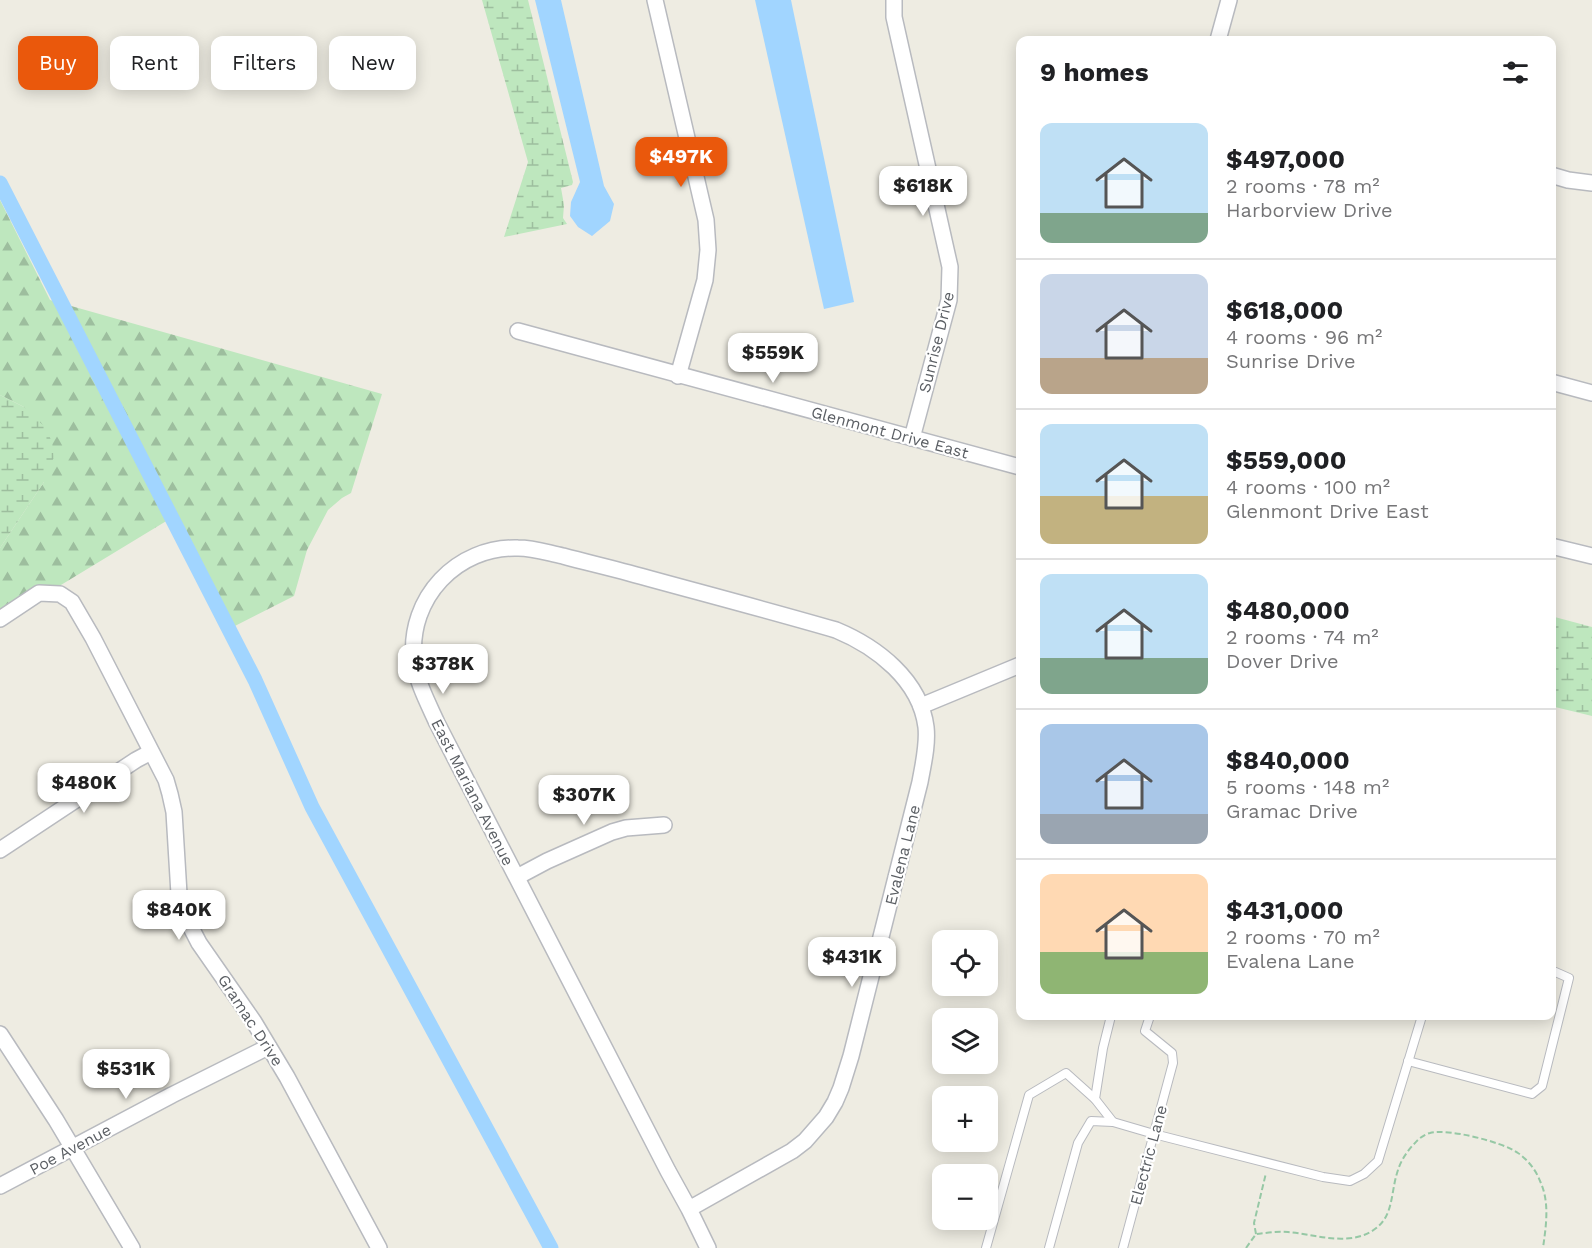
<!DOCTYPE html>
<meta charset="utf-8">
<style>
body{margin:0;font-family:"Work Sans",sans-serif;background:#f6f6f6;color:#202124;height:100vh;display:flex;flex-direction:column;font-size:22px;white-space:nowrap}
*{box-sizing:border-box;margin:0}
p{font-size:20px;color:#757577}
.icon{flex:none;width:33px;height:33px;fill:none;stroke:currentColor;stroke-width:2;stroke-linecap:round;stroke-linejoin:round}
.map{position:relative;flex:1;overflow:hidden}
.side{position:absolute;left:1016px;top:36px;width:540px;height:984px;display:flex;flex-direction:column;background:#fff;border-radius:12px;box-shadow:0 3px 15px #0003}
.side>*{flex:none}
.banner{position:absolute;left:18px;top:36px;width:570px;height:54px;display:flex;gap:12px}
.fabs{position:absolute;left:932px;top:930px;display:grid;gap:12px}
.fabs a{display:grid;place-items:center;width:66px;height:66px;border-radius:12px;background:#fff;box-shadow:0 3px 15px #0003;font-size:30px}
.price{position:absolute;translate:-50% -51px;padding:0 14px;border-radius:12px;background:#fff;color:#222;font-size:20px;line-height:39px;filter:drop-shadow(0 2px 3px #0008)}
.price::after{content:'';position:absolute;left:50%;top:36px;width:18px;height:14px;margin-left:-9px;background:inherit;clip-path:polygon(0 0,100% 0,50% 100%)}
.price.selected{background:#ea580c;color:#fff}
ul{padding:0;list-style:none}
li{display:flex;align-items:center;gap:18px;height:150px;padding:0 24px}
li+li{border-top:2px solid #e0e0e0}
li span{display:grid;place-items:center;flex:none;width:168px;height:120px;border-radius:12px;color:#555}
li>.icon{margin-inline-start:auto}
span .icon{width:72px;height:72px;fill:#fffc;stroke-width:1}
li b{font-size:26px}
h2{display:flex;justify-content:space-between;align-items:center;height:72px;padding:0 24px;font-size:26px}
.tag{padding:0 21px;border-radius:12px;background:#fff;box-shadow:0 3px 15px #0003;font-size:21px;line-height:54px}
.tag.selected{background:#ea580c;color:#fff}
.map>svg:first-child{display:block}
.forest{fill:url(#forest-firs)}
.wetland{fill:url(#wetland-marsh)}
.water{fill:#a1d5ff}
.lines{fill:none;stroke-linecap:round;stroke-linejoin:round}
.canal{stroke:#a1d5ff;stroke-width:15}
.service-casing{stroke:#b8babf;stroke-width:10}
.minor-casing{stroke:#b8babf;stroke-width:18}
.path{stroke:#96c8a5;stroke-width:2;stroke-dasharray:6 3;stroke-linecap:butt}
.service{stroke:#fff;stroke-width:8}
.minor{stroke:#fff;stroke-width:15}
.labels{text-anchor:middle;stroke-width:4.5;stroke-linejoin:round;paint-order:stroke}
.street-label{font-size:16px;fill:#5b5f64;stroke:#fff}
</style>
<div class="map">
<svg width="1592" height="1248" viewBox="0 0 1592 1248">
<defs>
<pattern id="forest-firs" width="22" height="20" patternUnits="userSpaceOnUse" patternTransform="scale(1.5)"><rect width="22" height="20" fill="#bee7be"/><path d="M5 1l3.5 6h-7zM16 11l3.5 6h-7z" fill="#9dbe9e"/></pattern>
<pattern id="wetland-marsh" width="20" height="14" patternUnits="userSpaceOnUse" patternTransform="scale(1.5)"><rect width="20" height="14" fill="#bee7be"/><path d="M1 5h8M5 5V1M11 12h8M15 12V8" fill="none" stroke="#9dbe9e"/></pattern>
</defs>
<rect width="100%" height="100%" fill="#eeece2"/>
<path class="forest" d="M 0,200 L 50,300 L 382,394 L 351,493 L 342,498 L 328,510 L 307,550 L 294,596 L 229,629 L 168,520 L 0,622 L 0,548 L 44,482 L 24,407 L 0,395 Z"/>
<g class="wetland">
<path d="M 482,0 L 528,0 L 573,182 L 572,185 L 561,188 L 564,205 L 563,218 L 567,224 L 504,237 L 528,162 Z"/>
<path d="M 0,395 L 24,407 L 47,429 L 52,443 L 54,457 L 44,482 L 0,548 Z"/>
<path d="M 1551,616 L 1592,627 L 1592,716 L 1551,706 Z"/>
</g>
<g class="water">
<path d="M 535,0 L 561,0 L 604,186 L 614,204 L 610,221 L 592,236 L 578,227 L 570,216 L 571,202 L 580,182 Z"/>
<path d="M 755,0 L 791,0 L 854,302 L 824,309 Z"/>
</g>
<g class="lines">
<path class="canal" d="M 0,183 L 255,680 L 312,807 L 551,1248"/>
<defs>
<g id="service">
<path d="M 1111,1016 L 1103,1048 L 1095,1099 L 1113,1122 L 1154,1134 L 1323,1177 L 1350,1181 L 1364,1174 L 1378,1161 L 1422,1016"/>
<path d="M 1408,1061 L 1532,1094 L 1542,1086 L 1569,978 L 1551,970"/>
<path d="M 986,1248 L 1029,1095 L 1066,1073 L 1095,1099"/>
<path d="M 1049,1248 L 1078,1143 L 1091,1121 L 1113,1122"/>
<path d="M 1123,1248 L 1173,1063 L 1172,1053 L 1145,1031 L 1150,1016"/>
</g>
<g id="minor">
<path d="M 655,0 L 706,220 L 708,250 L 705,280 L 678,376"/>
<path d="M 894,0 L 894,17 L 950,267 L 949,300 L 912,438"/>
<path d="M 1218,40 L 1229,0"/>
<path d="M 1551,175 L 1568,180 L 1592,183"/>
<path d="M 518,331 L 1020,467"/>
<path d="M 1551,382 L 1592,393"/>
<path d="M 1551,546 L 1592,556"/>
<path d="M 0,619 L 39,593 L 60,594 L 72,602 L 93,638 L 166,780 L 170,794 L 174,812 L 179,894 L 183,912 L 199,943 L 254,1022 L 287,1077 L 379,1248"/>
<path d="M 921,706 L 1020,665"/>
<path d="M 0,850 L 136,760 L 151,752"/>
<path d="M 517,877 L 547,861 L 612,832 L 626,828 L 664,825"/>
<path d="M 0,1034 L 56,1120 L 132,1248"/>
<path d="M 0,1186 L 172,1095 L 268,1047"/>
<path d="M 689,1209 L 792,1151 L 805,1141 L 826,1117 L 835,1102 L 841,1088 L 851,1056 L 920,782 C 923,765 928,745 926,727 C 920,680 877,647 836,630 C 767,610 698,592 629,573 C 607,567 585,562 563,556 C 548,553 534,548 518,548 C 457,546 408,598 414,659 C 416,681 428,703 437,723 L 668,1171 L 689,1209 L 708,1248"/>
</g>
</defs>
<use href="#service" class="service-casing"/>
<use href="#minor" class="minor-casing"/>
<g class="path">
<path d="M 1256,1234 L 1254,1223 L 1266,1173"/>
<path d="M 1246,1248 L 1256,1234 C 1266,1233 1277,1231 1288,1232 C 1313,1234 1339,1244 1364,1235 C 1396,1222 1389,1196 1398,1170 C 1401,1160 1408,1150 1415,1143 C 1418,1139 1425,1134 1430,1133 C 1447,1128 1503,1142 1518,1153 C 1527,1159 1536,1170 1540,1181 C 1550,1202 1546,1226 1543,1248"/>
</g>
<use href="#service" class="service"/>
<use href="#minor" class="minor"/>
</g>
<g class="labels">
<g class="street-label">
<text transform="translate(936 342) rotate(-76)" y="6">Sunrise Drive</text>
<text transform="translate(890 432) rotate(15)" y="6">Glenmont Drive East</text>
<text transform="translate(473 792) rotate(63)" y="6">East Mariana Avenue</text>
<text transform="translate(902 855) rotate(-76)" y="6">Evalena Lane</text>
<text transform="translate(251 1020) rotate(57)" y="6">Gramac Drive</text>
<text transform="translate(70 1149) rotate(-28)" y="6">Poe Avenue</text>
<text transform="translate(1148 1155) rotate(-75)" y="6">Electric Lane</text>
</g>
</g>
</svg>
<div class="fabs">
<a><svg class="icon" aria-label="locate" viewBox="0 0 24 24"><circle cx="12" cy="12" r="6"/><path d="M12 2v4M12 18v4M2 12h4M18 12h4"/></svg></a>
<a><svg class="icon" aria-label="layers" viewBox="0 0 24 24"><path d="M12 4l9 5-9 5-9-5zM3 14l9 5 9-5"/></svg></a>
<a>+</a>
<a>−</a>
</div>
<b class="price selected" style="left:681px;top:188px">$497K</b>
<b class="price" style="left:923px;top:217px">$618K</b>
<b class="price" style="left:773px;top:384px">$559K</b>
<b class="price" style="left:443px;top:695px">$378K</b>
<b class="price" style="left:84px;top:814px">$480K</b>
<b class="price" style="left:584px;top:826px">$307K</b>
<b class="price" style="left:179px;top:941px">$840K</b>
<b class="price" style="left:852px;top:988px">$431K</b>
<b class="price" style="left:126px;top:1100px">$531K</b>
<div class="banner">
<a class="tag selected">Buy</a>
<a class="tag">Rent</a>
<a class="tag">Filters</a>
<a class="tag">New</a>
</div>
<section class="side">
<h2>9 homes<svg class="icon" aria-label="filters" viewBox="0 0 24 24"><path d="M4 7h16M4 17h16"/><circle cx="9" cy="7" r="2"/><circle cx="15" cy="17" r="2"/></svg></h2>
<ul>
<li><span style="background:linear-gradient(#bfe0f5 75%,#7fa58c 0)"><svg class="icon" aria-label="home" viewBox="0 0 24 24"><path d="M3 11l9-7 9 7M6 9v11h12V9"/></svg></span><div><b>$497,000</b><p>2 rooms · 78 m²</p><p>Harborview Drive</p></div></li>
<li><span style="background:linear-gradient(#c9d6e8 70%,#b9a48a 0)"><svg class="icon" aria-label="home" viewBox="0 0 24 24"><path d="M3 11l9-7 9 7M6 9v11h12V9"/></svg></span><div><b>$618,000</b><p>4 rooms · 96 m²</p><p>Sunrise Drive</p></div></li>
<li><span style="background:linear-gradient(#bfe0f5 60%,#c2b280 0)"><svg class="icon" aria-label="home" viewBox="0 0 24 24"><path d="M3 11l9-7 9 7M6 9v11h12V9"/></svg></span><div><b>$559,000</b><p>4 rooms · 100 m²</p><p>Glenmont Drive East</p></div></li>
<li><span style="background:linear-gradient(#bfe0f5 70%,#7fa58c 0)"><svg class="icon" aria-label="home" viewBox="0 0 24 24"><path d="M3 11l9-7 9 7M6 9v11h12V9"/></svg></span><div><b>$480,000</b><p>2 rooms · 74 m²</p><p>Dover Drive</p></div></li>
<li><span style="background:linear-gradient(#a9c7e8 75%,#9aa5b1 0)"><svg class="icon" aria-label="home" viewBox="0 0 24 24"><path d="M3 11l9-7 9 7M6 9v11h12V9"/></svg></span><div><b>$840,000</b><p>5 rooms · 148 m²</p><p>Gramac Drive</p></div></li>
<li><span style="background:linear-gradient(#ffd9b3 65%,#8fb573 0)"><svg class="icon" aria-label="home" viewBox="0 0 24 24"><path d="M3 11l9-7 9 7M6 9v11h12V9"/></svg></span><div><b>$431,000</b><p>2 rooms · 70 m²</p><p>Evalena Lane</p></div></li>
</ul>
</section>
</div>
